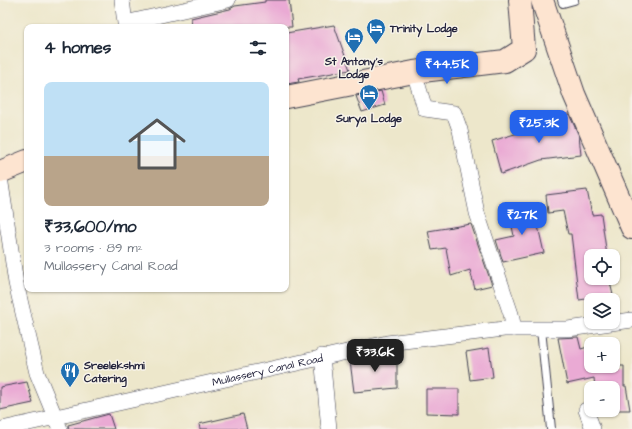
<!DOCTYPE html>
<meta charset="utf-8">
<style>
body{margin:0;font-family:"Architects Daughter",sans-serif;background:#f6f6f7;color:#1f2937;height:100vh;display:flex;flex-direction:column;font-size:15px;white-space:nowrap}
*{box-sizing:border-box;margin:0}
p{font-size:13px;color:#747a83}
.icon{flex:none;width:22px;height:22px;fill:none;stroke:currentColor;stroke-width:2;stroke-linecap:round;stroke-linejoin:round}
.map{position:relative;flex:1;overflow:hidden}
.sheet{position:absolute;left:24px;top:24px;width:265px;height:268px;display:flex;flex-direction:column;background:#fff;border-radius:8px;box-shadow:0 1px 3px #0004}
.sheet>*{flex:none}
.fabs{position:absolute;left:584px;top:249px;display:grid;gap:8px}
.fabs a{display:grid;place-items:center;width:36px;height:36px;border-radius:8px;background:#fff;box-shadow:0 1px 3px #0004;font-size:20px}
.price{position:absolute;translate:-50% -34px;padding:0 9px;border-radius:8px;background:#2563eb;color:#fff;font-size:13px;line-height:26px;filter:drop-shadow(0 1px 2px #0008)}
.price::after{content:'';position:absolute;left:50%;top:24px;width:12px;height:9px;margin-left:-6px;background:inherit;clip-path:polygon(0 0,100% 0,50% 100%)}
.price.on{background:#222;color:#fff}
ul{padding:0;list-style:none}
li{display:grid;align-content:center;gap:8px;height:212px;padding:0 20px}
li+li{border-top:1px solid #e0e1e3}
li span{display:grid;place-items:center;height:124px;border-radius:8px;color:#555}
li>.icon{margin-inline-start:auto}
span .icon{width:72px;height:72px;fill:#fffc;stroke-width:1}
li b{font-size:17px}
h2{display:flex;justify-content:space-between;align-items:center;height:48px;padding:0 20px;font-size:17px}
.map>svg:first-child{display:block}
.building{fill:#eaaad4}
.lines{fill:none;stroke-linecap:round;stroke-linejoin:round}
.lane-casing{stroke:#404051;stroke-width:10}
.street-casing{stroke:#404051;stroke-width:16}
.secondary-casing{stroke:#404051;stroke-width:24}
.lane{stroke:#fff;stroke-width:8}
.street{stroke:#fff;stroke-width:15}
.secondary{stroke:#fde4d0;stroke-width:22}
.labels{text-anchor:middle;stroke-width:3;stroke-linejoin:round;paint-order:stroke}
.poi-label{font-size:11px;font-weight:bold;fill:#22223b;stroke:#f7f3e8;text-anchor:start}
.street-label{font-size:11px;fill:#22223b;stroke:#f7f3e8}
</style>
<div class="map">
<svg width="632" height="429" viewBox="0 0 632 429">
<rect width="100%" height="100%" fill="#f7f3e8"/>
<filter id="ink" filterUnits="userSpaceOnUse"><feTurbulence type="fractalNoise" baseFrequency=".025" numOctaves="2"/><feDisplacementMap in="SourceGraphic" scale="8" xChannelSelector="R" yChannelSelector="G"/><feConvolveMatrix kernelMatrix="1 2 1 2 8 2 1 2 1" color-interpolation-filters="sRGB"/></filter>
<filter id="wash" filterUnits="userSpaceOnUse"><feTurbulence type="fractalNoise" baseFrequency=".012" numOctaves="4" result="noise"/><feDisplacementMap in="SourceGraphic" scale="16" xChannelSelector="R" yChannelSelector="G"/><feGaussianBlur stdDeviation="0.9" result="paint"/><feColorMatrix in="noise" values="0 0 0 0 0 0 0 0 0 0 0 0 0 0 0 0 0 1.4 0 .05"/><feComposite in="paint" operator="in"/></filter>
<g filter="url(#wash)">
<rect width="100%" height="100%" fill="#ede7cb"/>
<g id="blocks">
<g class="building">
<path d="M 265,0 L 289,0 L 292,27 L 192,27 L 191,18 L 230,9 L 235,6 L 265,2 Z"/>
<path d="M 334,25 L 350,70 L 298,79 L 299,82 L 286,84 L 286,33 Z"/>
<path d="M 381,91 L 385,105 L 362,112 L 356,96 Z"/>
<path d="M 569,114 L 579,136 L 581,155 L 541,160 L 501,174 L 492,141 L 544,125 L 542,117 Z"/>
<path d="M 587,190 L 592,215 L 601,214 L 607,256 L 591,256 L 591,278 L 609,278 L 613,295 L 579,300 L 571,234 L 568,234 L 563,211 L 548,213 L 546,195 Z"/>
<path d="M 535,205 L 540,226 L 538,226 L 544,253 L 503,262 L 496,240 L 514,236 L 509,212 Z"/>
<path d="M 471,224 L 492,285 L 475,289 L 470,270 L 451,276 L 446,248 L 432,250 L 428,231 Z"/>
<path d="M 578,337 L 581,349 L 591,346 L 591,366 L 624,366 L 624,386 L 626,386 L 630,410 L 599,410 L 613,410 L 613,388 L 595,388 L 594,378 L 567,384 L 558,338 Z"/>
<path d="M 489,348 L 493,377 L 470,380 L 466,352 Z"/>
<path d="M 397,351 L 397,388 L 354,392 L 350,361 Z"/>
<path d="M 27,382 L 33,403 L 0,410 L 0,387 Z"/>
<path d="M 426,389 L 459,389 L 459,414 L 426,413 Z"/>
<path d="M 109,414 L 114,429 L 69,429 L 68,425 Z"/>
<path d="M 243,414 L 247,429 L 200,429 L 199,424 Z"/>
</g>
</g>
</g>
<g filter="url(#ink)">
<use href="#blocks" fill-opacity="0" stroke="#404051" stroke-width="1"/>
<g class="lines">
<defs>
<g id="lane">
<path d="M 562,0 L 563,3 L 574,0"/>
<path d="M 541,329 L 551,429"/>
</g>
<g id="street">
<path d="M 122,0 L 125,23 L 228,0"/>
<path d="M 414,72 L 425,109 L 454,113 L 460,130 L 477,213 L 511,314 L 514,329"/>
<path d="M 0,177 L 16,283 L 37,373 L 60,429"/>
<path d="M 322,356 L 329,429"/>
<path d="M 586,410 L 593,429"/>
<path id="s1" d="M 2,429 L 387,343 L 504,329 L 568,329 L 632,320"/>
</g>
<g id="secondary">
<path d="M 542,0 L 574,94 L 632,228"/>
<path d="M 286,97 L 414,72 L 505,61 L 524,49 L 520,0"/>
<path d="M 0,172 L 27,161"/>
</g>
</defs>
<use href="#lane" class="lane-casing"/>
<use href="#street" class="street-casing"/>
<use href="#secondary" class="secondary-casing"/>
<use href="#lane" class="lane"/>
<use href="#street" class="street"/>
<use href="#secondary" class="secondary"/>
</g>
</g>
<defs>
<symbol id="hotel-pin" viewBox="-11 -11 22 30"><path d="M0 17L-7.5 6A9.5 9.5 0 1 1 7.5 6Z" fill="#1f6fb2" stroke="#f7f3e8"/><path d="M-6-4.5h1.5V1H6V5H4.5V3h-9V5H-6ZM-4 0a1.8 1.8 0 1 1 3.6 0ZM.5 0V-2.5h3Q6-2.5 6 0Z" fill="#fff"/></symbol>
<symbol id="restaurant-pin" viewBox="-11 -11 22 30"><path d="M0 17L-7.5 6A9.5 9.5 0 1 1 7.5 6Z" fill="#1f6fb2" stroke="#f7f3e8"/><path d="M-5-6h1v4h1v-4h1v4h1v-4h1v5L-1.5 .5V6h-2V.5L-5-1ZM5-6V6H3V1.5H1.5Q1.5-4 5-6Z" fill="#fff"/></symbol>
</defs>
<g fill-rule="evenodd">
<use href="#hotel-pin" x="365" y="17" width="22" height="30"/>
<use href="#hotel-pin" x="343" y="26" width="22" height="30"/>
<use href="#hotel-pin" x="358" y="83" width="22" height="30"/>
<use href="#restaurant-pin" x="59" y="360" width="22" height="30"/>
</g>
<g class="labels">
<g class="poi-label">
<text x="390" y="32">Trinity Lodge</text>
<text x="354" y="65" text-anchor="middle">St Antony's<tspan x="354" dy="13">Lodge</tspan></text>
<text x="369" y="122" text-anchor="middle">Surya Lodge</text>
<text x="84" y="369">Sreelekshmi<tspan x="84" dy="13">Catering</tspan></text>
</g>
<g class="street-label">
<text dy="4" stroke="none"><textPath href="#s1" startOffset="272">Mullassery Canal Road</textPath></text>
</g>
</g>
</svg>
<div class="fabs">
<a><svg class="icon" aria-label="locate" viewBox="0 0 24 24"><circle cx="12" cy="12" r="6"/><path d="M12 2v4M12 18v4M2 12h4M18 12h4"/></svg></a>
<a><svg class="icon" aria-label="layers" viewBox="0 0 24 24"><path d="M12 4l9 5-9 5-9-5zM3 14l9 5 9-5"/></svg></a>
<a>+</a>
<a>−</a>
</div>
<b class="price" style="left:447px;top:85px">₹44.5K</b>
<b class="price" style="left:539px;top:144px">₹25.3K</b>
<b class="price" style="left:522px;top:236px">₹27K</b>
<b class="price on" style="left:375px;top:373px">₹33.6K</b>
<section class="sheet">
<h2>4 homes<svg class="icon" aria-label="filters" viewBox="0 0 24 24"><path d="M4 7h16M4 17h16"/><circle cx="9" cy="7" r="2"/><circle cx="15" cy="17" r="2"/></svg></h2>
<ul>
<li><span style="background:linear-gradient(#bfe0f5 60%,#b9a48a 0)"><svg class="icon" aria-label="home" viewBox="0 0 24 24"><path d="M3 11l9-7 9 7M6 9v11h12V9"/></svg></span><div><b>₹33,600/mo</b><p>3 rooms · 89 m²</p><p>Mullassery Canal Road</p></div></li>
</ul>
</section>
</div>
